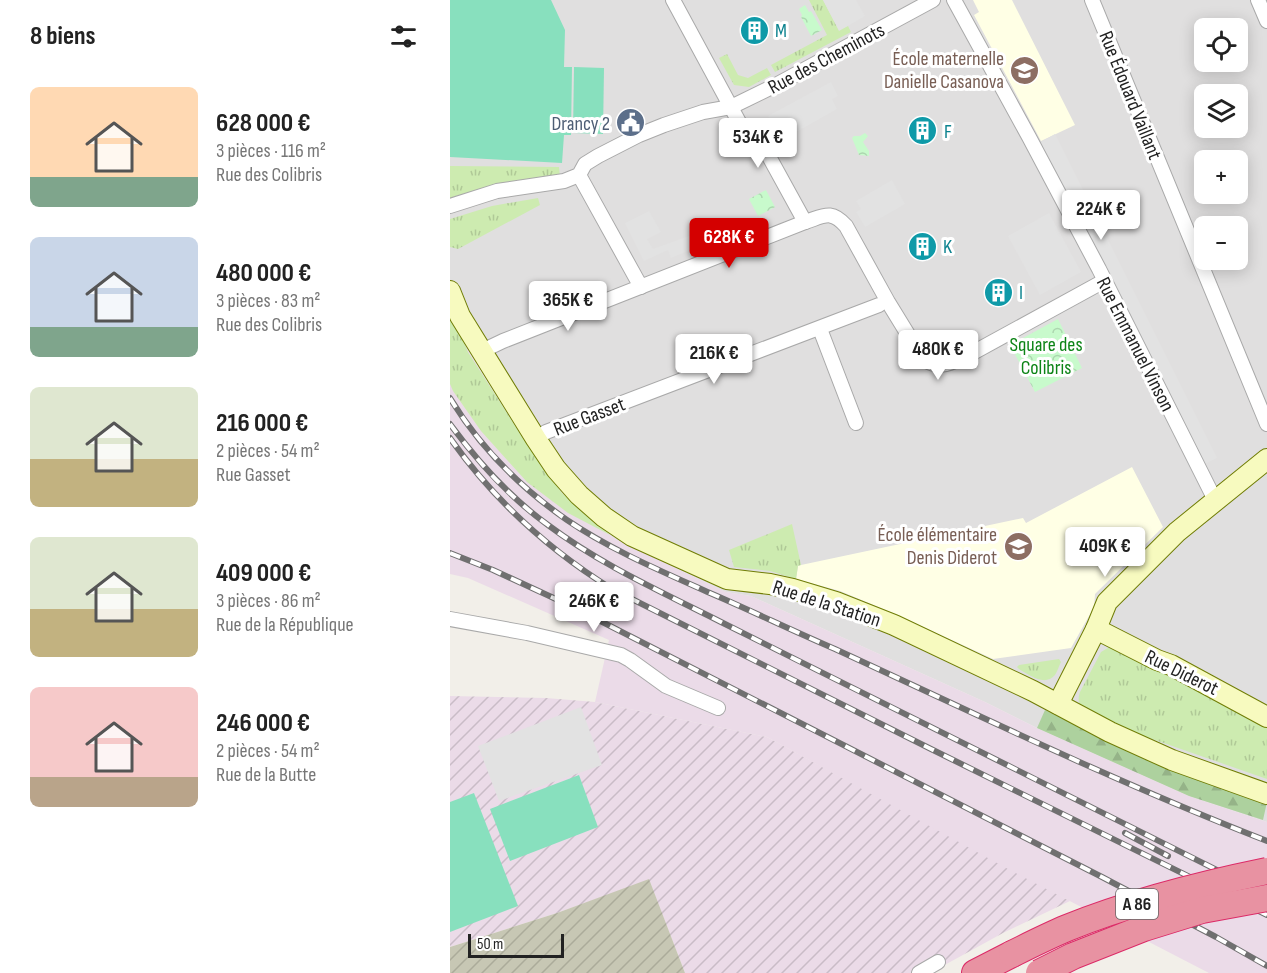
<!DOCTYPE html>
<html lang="fr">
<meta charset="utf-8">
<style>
body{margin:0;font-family:"Sofia Sans Condensed",sans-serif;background:#f2f2f2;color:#222;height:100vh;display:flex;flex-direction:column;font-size:22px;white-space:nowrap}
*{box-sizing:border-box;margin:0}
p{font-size:20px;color:#767676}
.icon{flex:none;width:33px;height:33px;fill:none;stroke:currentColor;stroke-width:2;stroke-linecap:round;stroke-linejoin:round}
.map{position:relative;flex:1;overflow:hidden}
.side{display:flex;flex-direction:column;background:#fff;width:450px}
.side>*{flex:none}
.buttons{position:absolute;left:744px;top:18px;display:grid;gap:12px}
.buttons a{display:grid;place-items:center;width:54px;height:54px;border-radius:9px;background:#fff;box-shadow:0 3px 15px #0003;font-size:30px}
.scale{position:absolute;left:18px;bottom:15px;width:96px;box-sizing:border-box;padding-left:6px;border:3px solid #222;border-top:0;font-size:16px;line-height:21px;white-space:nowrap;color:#222;-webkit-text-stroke:4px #fff;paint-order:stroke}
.price{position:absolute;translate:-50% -51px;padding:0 14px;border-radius:6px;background:#fff;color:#222;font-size:20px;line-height:39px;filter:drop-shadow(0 2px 3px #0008)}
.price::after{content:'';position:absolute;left:50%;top:36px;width:18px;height:14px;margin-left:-9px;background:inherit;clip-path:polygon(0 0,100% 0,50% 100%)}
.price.on{background:#d40000;color:#fff}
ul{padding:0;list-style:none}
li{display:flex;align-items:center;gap:18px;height:150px;padding:0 30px}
li span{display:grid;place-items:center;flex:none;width:168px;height:120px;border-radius:9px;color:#555}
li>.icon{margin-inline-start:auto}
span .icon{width:72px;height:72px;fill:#fffc;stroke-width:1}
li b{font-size:26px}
h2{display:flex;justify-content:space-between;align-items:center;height:72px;padding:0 30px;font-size:26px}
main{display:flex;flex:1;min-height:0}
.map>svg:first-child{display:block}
.residential{fill:#e0dfdf;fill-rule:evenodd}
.industrial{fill:url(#industrial-furrows)}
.education{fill:#ffffe5}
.railway{fill:#ebdbe8}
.construction{fill:url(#construction-furrows)}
.grass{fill:url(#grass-tufts)}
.forest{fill:url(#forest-firs)}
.park{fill:url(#park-crowns)}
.pitch{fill:#88e0be}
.parking{fill:#e2e2e2}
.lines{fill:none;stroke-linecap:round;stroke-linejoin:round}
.street-casing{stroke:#a9a9a9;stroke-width:16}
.secondary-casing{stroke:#707d05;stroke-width:22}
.highway-casing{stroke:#dc2a67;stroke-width:28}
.street{stroke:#fff;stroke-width:14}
.secondary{stroke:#f7fabf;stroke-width:20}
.highway{stroke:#e892a2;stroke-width:26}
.rail-casing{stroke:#707070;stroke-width:6}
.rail{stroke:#fff;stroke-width:4;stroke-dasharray:11;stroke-linecap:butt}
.highway-bridge-casing{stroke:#dc2a67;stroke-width:28;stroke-linecap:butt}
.highway-bridge{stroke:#e892a2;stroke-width:26}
.labels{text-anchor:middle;stroke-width:6;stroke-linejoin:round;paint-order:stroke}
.shield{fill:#fff;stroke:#646464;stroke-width:1.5}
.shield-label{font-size:18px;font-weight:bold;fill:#222}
.culture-label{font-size:20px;fill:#0d838f;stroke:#fff;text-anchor:start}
.street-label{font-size:20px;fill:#222;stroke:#fff}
.education-label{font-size:20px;fill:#785e54;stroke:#fff;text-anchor:end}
.service-label{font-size:20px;fill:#4e5e75;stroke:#fff;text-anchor:end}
.park-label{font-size:20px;fill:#0c8416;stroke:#fff}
</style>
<main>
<section class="side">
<h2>8 biens<svg class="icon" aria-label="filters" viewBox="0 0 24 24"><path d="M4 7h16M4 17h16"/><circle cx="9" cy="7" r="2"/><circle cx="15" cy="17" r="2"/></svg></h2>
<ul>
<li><span style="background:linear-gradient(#ffd9b3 75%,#7fa58c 0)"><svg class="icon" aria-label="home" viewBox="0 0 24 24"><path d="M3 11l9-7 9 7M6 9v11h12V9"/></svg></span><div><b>628 000 €</b><p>3 pièces · 116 m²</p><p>Rue des Colibris</p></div></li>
<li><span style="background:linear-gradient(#c9d6e8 75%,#7fa58c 0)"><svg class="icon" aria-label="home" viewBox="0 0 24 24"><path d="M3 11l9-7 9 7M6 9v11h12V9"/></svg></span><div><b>480 000 €</b><p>3 pièces · 83 m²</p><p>Rue des Colibris</p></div></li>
<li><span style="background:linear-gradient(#dfe7d0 60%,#c2b280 0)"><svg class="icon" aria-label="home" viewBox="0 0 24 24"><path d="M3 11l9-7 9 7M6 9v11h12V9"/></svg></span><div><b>216 000 €</b><p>2 pièces · 54 m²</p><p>Rue Gasset</p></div></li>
<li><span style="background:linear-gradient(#dfe7d0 60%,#c2b280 0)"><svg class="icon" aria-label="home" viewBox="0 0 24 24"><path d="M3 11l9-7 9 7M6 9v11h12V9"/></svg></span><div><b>409 000 €</b><p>3 pièces · 86 m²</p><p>Rue de la République</p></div></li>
<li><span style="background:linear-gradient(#f6c9c9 75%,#b9a48a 0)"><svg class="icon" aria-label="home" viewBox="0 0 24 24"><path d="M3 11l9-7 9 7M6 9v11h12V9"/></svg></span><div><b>246 000 €</b><p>2 pièces · 54 m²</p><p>Rue de la Butte</p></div></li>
</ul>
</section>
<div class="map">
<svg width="817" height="973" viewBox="0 0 817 973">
<defs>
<pattern id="industrial-furrows" width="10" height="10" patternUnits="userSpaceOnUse" patternTransform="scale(1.5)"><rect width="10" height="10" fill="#ebdbe8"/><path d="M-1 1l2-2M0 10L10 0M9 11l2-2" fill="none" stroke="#c9bcc7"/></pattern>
<pattern id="construction-furrows" width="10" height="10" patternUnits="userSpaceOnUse" patternTransform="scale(1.5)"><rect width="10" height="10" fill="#c7c7b4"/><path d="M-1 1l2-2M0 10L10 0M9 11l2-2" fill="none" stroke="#abab9a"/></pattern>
<pattern id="grass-tufts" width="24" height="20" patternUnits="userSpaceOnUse" patternTransform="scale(1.5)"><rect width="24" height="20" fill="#cdebb0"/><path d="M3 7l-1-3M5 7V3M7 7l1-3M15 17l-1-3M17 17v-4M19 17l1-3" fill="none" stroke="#b0c997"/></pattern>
<pattern id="forest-firs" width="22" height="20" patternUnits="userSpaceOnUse" patternTransform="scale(1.5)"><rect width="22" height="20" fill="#add19e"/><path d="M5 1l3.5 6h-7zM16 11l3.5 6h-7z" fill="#95b388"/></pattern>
<pattern id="park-crowns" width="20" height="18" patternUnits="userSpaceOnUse" patternTransform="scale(1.5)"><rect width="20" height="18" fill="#c8facc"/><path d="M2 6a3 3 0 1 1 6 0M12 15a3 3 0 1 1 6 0" fill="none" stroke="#acd6af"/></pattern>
</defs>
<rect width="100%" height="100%" fill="#f2efe9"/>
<path class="residential" d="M 0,0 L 817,0 L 817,822 L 739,796 L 587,728 L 535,702 L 301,596 L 276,592 L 167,540 L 154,531 L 110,489 L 62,422 L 17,348 L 0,309 ZM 754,28 L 788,28 L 788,62 L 754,62 ZM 754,94 L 788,94 L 788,128 L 754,128 ZM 754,160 L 788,160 L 788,194 L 754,194 ZM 754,226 L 788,226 L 788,260 L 754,260 Z"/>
<path class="industrial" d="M 0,696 L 96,698 L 145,702 L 317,737 L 620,901 L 553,933 L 480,973 L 235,973 L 199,880 L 107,913 L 0,947 Z"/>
<g class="education">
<path d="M 523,0 L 562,0 L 625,125 L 591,141 L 524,15 L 529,12 Z"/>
<path d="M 682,467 L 713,527 L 645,594 L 644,607 L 621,648 L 543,659 L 445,614 L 390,591 L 346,579 L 348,566 L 351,565 L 573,518 L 576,523 Z"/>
</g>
<path class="railway" d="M 0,309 L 17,348 L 62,422 L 110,489 L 154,531 L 167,540 L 276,592 L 301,596 L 535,702 L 587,728 L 739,796 L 817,822 L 817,973 L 759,973 L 558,869 L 317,737 L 145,702 L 159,640 L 18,578 L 0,574 Z"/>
<path class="construction" d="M 199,879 L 235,973 L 0,973 L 0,947 L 107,913 Z"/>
<g class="grass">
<path d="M 359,0 L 373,0 L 389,30 L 398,26 L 401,32 L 325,72 L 321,65 L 377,35 Z"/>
<path d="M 277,54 L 288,75 L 298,78 L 317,68 L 321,75 L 299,87 L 284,85 L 269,58 Z"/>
<path d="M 0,166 L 109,167 L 110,177 L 0,199 Z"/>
<path d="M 88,198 L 90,205 L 8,249 L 0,247 L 0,219 L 42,206 Z"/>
<path d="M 0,309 L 18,352 L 71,435 L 112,493 L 160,535 L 118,513 L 77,482 L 31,431 L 3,391 L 0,384 Z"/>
<path d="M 342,524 L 351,565 L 348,566 L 346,579 L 320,571 L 284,567 L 279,550 Z"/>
<path d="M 661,646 L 817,727 L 817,779 L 685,733 L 642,711 L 640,714 C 631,708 626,703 630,692 L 651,652 Z"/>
<path d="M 609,659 L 611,662 C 609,666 607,672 605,675 C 595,687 579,675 569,669 L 567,667 L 569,665 Z"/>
</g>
<path class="forest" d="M 595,710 L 680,751 L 817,802 L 813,820 L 739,796 L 587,728 Z"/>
<g class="park">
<path d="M 355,5 L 359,12 L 361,11 L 372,30 L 361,36 L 351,17 L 352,15 L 349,9 Z"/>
<path d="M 415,133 L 418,136 L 413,142 L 419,151 L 419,156 L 409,155 L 402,138 L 404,136 L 410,136 Z"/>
<path d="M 316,190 L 325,207 L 308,216 L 299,199 Z"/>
<path d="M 608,319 L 632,368 L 585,392 L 560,345 Z"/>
</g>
<g class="pitch">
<path d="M 0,0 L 101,0 L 115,30 L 114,67 L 122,67 L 121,135 L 114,135 L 112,163 L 0,157 Z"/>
<path d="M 124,67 L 154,68 L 153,134 L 123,133 Z"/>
<path d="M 129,775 L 148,827 L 60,861 L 40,809 Z"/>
<path d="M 24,793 L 68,906 L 0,932 L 0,802 Z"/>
</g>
<g class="parking">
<path d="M 373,0 L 406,0 L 415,16 L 389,31 Z"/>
<path d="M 381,82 L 388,96 L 382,99 L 387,109 L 332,140 L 318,116 Z"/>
<path d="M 605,134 L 767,458 L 753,465 L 589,143 Z"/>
<path d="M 442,180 L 455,204 L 415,227 L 406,212 L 411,209 L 406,201 Z"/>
<path d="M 199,211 L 211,232 L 197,239 L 203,249 L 256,230 L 262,241 L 221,258 L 218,250 L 194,261 L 175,223 Z"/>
<path d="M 599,213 L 631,272 L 590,295 L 558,236 Z"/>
<path d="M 131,707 L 152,765 L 49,801 L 28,746 Z"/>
</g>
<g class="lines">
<defs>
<g id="street">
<path d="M 223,0 L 289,122 L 316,151 L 355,222"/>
<path d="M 504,0 L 579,137 L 649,269 L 765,500"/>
<path d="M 642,0 L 817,424"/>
<path d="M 808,0 L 817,21"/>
<path d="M 129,175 L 191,287"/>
<path d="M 0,206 L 47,191 L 114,181 L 129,175 L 135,164 L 148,156 L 189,135 L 214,125 L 253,112 L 281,107 L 326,85 L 483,0"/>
<path d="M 370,329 L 406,423"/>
<path d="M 32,351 L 53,341 L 355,222 C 374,216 381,209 396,226 L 438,302 L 473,359 C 490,370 500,363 517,356 L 654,281"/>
<path d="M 86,439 L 96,432 L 429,305"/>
<path d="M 0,619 L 77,633 L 171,655 L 180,660 L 216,686 L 268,708"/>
<path d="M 469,973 L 488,962"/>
</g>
<g id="secondary">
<path d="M 0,291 L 10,316 L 86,439 L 106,469 L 129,495 L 154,517 L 182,536 L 277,579 L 320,584 L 343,589 L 386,602 L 444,625 L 583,691 L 660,732 L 722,760 L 817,794"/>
<path d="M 646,629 L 707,660 L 721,665 L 817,717"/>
<path d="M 608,704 L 646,629 L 657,602 L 727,532 L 817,459"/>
</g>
<path id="highway" d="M 525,973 L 562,954"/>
</defs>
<use href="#street" class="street-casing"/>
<use href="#secondary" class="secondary-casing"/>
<use href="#highway" class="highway-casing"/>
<use href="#street" class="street"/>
<use href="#secondary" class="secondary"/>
<use href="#highway" class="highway"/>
<defs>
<g id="rail">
<path d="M 0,398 C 29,446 71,488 117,520 C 161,550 211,571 260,593 C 302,611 343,631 385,649 C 528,715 670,784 817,841"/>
<path d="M 0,424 C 28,462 59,497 98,525 C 151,565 214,593 273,623 L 817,895"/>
<path d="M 0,438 C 43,499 99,550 162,589 L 481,749 L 817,915"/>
<path d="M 0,553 L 43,570 L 121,606 L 652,877 L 766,937 L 817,966"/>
<path d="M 675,833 L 718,856"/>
</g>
</defs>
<use href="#rail" class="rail-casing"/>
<use href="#rail" class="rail"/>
<defs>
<g id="highway-bridge">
<path d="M 562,954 C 580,945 598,936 617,928 C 681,902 749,885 817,871"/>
<path d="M 589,973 L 623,956 L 694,928 L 752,910 L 817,898"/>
</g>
</defs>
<use href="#highway-bridge" class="highway-bridge-casing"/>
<use href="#highway-bridge" class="highway-bridge"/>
</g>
<defs>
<symbol id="building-disc" viewBox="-11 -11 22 22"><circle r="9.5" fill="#0f9aa8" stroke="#fff"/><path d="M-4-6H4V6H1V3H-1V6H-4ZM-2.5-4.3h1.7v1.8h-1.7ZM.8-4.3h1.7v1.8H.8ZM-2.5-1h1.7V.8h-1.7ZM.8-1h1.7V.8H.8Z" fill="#fff"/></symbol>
<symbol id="school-disc" viewBox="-11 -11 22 22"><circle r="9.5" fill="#8d6e63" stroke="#fff"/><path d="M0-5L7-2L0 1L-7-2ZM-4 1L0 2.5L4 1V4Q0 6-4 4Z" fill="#fff"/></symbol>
<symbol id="civic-disc" viewBox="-11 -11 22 22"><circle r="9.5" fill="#5c6f8a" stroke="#fff"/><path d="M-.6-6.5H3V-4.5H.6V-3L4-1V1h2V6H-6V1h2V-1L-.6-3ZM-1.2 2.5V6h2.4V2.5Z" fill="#fff"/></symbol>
</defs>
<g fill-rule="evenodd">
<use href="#building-disc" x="288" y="14" width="33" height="33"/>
<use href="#school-disc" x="558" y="54" width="33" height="33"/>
<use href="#civic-disc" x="164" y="106" width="33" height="33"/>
<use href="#building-disc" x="456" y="114" width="33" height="33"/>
<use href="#building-disc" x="456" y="230" width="33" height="33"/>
<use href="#building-disc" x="532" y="276" width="33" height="33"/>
<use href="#school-disc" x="552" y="530" width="33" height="33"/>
</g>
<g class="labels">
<rect class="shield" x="666" y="889" width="42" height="30" rx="4.5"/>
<g class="shield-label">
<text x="687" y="910">A 86</text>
</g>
<g class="culture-label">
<text x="325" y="37">M</text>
<text x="494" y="138">F</text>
<text x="493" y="253">K</text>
<text x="569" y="299">I</text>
</g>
<g class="street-label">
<text transform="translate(376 58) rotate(-28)" y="7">Rue des Cheminots</text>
<text transform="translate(681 95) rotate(68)" y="7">Rue Édouard Vaillant</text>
<text transform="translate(686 344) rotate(63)" y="7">Rue Emmanuel Vinson</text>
<text transform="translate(139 416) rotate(-21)" y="7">Rue Gasset</text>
<text transform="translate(377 603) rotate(18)" y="7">Rue de la Station</text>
<text transform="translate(732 672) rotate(26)" y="7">Rue Diderot</text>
</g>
<g class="education-label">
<text x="554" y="65">École maternelle<tspan x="554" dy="23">Danielle Casanova</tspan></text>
<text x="547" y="541">École élémentaire<tspan x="547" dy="23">Denis Diderot</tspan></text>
</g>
<g class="service-label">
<text x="160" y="130">Drancy 2</text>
</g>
<g class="park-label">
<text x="596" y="351">Square des<tspan x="596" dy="23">Colibris</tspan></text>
</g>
</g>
</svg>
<div class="buttons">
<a><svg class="icon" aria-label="locate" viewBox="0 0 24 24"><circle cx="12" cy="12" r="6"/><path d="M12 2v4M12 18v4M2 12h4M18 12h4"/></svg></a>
<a><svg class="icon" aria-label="layers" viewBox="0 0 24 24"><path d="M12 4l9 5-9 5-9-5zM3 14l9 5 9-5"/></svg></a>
<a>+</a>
<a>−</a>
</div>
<div class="scale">50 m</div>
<b class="price" style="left:308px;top:169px">534K €</b>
<b class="price" style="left:651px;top:241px">224K €</b>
<b class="price on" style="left:279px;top:269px">628K €</b>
<b class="price" style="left:118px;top:332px">365K €</b>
<b class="price" style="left:488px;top:381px">480K €</b>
<b class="price" style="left:264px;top:385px">216K €</b>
<b class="price" style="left:655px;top:578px">409K €</b>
<b class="price" style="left:144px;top:633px">246K €</b>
</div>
</main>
